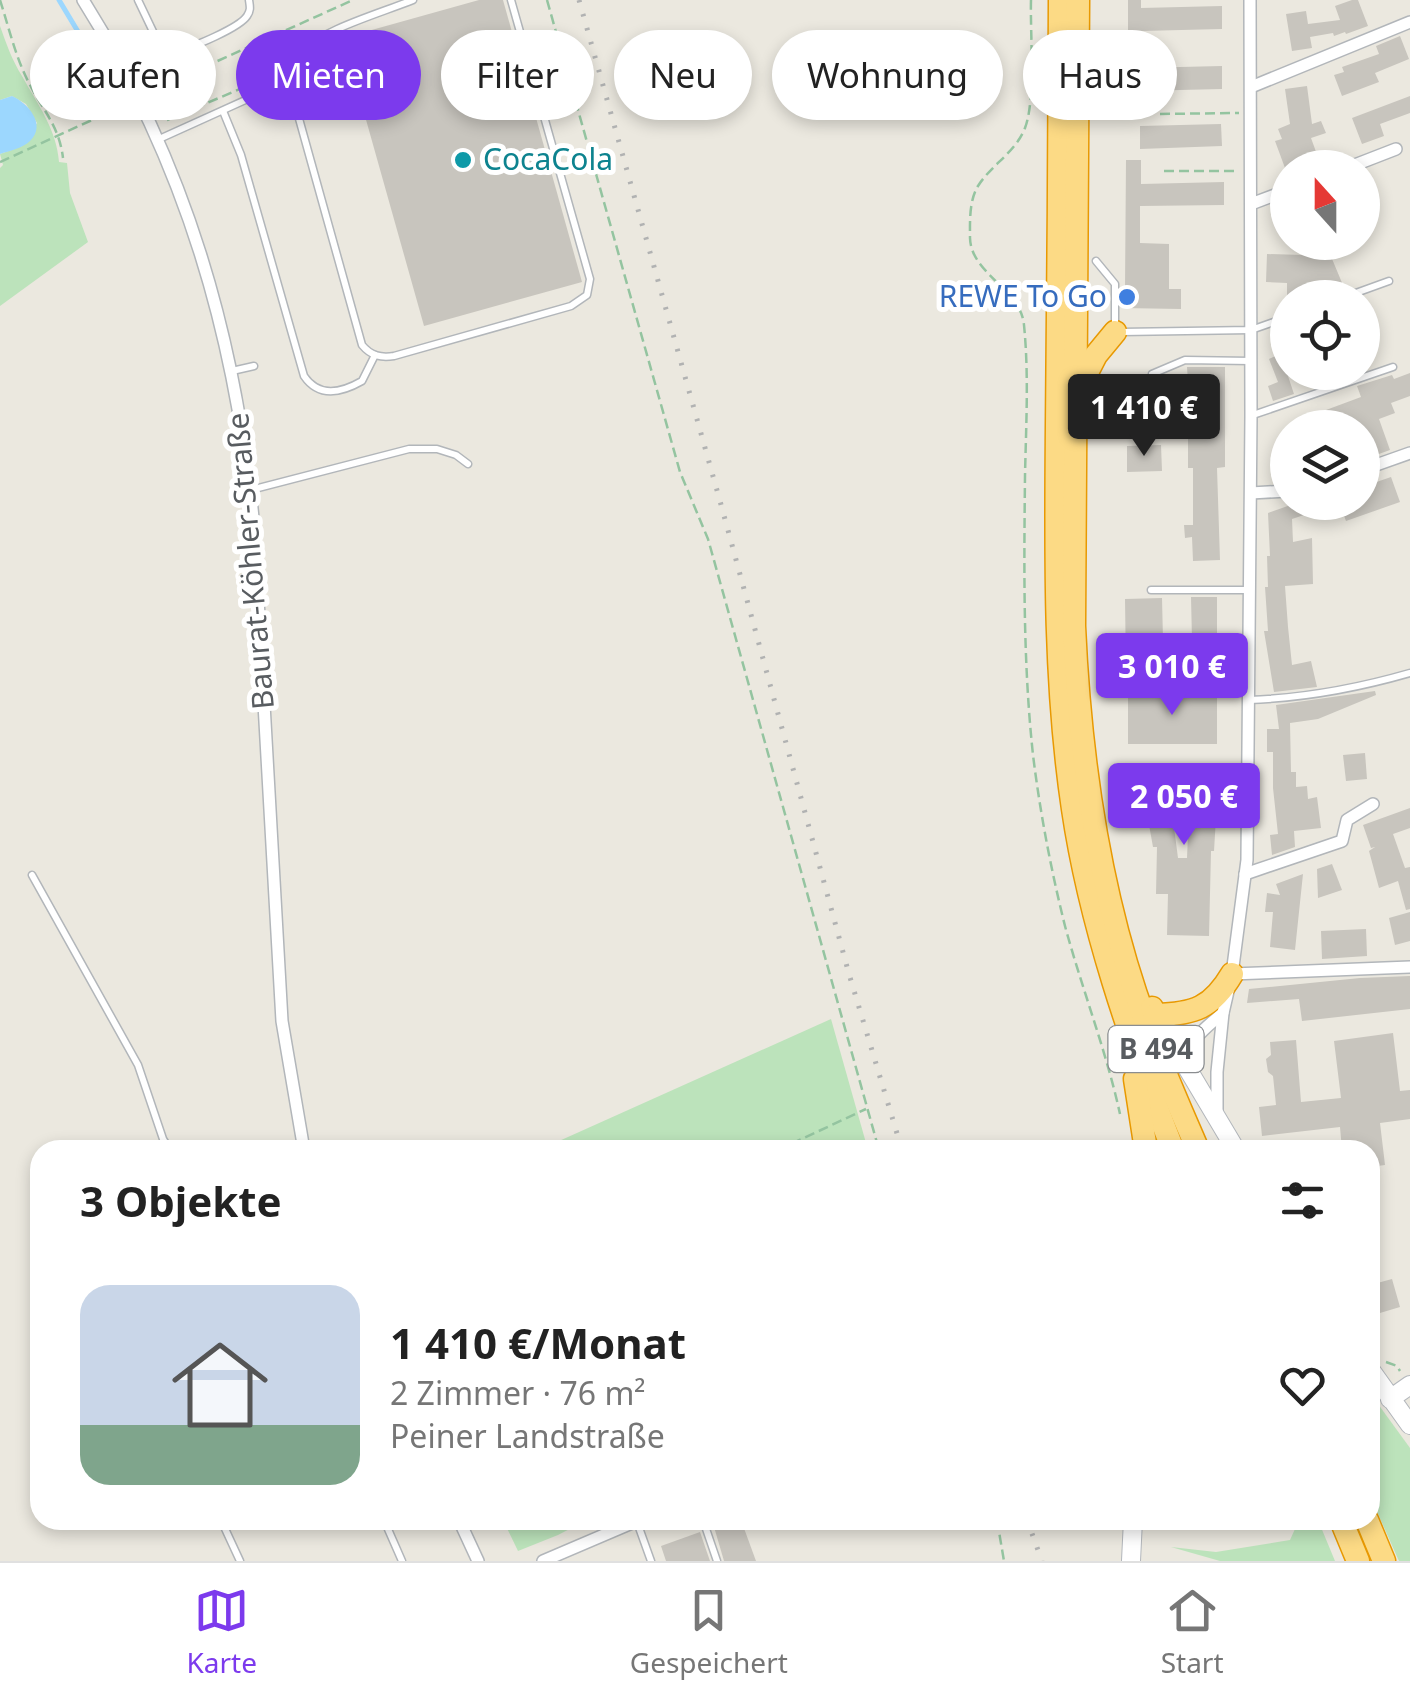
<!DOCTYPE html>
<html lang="de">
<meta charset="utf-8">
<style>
body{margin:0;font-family:"Noto Sans",sans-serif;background:#f2f2f2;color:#222;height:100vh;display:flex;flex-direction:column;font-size:38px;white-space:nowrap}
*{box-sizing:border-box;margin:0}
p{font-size:32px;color:#767676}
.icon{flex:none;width:55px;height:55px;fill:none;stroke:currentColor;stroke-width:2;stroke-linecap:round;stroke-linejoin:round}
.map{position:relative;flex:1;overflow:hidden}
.sheet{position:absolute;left:30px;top:1140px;width:1350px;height:390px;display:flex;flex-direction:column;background:#fff;border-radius:30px;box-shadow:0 5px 15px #0003}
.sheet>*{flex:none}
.banner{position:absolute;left:30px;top:30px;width:1350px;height:90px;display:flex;gap:20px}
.needle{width:65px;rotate:339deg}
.controls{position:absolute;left:1270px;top:150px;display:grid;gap:20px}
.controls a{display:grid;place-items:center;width:110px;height:110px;border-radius:50%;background:#fff;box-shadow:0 5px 15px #0003;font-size:50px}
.price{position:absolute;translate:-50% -85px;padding:0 22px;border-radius:10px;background:#7c3aed;color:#fff;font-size:32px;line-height:65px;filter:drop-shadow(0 2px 5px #0008)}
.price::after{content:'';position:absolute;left:50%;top:60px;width:30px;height:22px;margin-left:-15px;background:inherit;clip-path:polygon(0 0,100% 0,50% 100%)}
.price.selected{background:#222;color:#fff}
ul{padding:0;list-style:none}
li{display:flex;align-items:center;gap:30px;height:250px;padding:0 50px}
li span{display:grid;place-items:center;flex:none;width:280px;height:200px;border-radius:30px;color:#555}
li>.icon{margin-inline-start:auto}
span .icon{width:120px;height:120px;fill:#fffc;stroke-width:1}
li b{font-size:42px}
h2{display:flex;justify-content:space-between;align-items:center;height:120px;padding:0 50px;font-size:42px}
.chip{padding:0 35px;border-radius:45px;background:#fff;box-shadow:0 5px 15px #0003;font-size:35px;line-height:90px}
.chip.selected{background:#7c3aed;color:#fff}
.tab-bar{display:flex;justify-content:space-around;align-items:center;height:140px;border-top:2px solid #e0e0e0;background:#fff;font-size:28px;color:#767676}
.tab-bar a{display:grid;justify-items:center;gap:5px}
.tab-bar .selected{color:#7c3aed}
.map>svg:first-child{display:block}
.green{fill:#bce3bb}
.water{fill:#9cd7fe}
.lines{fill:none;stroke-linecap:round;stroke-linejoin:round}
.stream{stroke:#9cd7fe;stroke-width:5}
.building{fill:#c8c5be}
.lane-casing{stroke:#b2b6ba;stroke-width:9}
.street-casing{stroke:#b2b6ba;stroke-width:14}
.secondary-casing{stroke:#b3b7bc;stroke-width:20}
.highway-casing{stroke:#e89902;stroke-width:25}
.path{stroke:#94c4a0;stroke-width:2.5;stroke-dasharray:10 5;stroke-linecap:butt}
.lane{stroke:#fff;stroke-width:6}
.street{stroke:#fff;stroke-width:11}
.secondary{stroke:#fff;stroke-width:18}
.highway{stroke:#fcda85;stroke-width:22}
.rail{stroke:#b1b2b2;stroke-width:5;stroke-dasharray:2.5 12;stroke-linecap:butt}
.culture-dot{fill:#0f9aa8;stroke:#fff;stroke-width:4}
.shop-dot{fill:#3f7fe0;stroke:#fff;stroke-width:4}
.labels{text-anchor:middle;stroke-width:10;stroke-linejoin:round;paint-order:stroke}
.shield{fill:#fff;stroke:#8a8d90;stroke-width:2.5}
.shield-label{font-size:28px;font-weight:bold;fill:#585c60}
.culture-label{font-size:30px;fill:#0d838f;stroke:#fff;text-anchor:start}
.shop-label{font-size:30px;fill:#366cbe;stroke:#fff;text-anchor:end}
.street-label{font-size:30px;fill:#585c60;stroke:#fff}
</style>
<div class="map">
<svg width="1410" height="1561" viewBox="0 0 1410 1561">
<rect width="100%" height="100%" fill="#ebe8df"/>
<g class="green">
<path d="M 0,26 C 6,43 12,60 22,76 C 37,103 57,130 59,162 L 67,163 L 70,193 L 88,242 L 0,306 L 0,168 L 3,165 L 0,154 L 22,146 L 37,123 L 26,104 L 12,96 L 0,100 Z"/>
<path d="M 831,1019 L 868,1150 L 539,1150 Z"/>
<path d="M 1370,1393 L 1410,1448 L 1410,1561 L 1399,1561 L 1370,1496 Z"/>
<path d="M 503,1520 L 587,1520 L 558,1535 L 518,1551 Z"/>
<path d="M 1299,1520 L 1318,1520 L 1335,1561 L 1220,1561 L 1171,1547 L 1216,1552 L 1290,1540 Z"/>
</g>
<path class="water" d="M 12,96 C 28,103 47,125 30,141 C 23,148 9,151 0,154 L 0,100 Z"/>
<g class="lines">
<path class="stream" d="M 59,0 L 95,60"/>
</g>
<g class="building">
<path d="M 479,0 L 503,0 L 582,282 L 424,326 L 343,38 Z"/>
<path d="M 1128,0 L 1141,0 L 1141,8 L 1222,6 L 1222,29 L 1141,31 L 1141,62 L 1128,62 Z"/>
<path d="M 1352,0 L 1358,0 L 1368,26 L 1346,34 L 1345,32 L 1334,36 L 1333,33 L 1310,37 L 1312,48 L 1292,51 L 1286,14 L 1306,11 L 1308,24 L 1340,20 L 1335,6 Z"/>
<path d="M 1400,36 L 1409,59 L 1375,73 L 1379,82 L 1342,96 L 1334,75 L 1344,72 L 1342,67 L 1379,54 L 1376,46 Z"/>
<path d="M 1222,66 L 1222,89 L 1139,91 L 1138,68 Z"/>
<path d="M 1307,86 L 1312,124 L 1321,121 L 1326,133 L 1311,138 L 1319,160 L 1298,168 L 1285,168 L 1275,141 L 1282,139 L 1278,129 L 1290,124 L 1285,89 Z"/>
<path d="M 1410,96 L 1410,113 L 1380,124 L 1384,136 L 1362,144 L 1352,118 Z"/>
<path d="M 1221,124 L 1222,146 L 1140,149 L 1140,126 Z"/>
<path d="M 1126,160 L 1141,160 L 1141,184 L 1224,182 L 1224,205 L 1140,206 L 1140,243 L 1169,244 L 1169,289 L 1181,289 L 1181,309 L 1122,308 L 1122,288 L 1125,288 Z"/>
<path d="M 1319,242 L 1325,242 L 1345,290 L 1337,293 L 1335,298 L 1287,298 L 1287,283 L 1266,282 L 1267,254 L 1303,255 L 1301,249 Z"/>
<path d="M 1288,325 L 1288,376 L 1294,394 L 1273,401 L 1268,386 L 1278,382 L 1269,359 L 1282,353 L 1274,330 Z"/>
<path d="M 1187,367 L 1225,367 L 1225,467 L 1217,468 L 1220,560 L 1193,561 L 1192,537 L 1185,538 L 1184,525 L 1193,525 L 1193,468 L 1188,468 L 1188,397 L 1141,397 L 1141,383 L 1188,382 Z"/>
<path d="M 1410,373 L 1410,396 L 1391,403 L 1395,413 L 1379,419 L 1390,450 L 1362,460 L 1362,428 L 1330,428 L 1326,410 L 1361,397 L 1357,386 L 1392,375 L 1394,379 Z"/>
<path d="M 1161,445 L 1162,471 L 1127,472 L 1127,446 Z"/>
<path d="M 1391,477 L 1400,502 L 1346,521 L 1339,502 L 1362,502 L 1362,487 Z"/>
<path d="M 1299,502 L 1304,502 L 1307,514 L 1292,519 L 1293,542 L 1312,538 L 1313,584 L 1285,586 L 1288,627 L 1292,665 L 1311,661 L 1317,687 L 1274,692 L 1264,631 L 1268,631 L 1265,587 L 1268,587 L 1267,556 L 1270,556 L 1268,513 Z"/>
<path d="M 1191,597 L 1217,597 L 1217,639 L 1197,640 L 1197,669 L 1126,670 L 1125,599 L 1162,598 L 1163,640 L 1192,640 Z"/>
<path d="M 1375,691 L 1376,695 L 1318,719 L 1290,723 L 1291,772 L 1296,772 L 1296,787 L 1307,786 L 1308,799 L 1317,797 L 1321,828 L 1294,831 L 1295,847 L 1272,855 L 1270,835 L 1278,834 L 1273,788 L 1273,752 L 1267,752 L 1267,729 L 1279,729 L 1276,705 Z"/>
<rect x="1128" y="692" width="89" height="52"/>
<path d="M 1365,753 L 1367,779 L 1346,781 L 1343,755 Z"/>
<path d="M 1166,766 L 1178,858 L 1187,858 L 1191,766 L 1219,767 L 1214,851 L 1211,851 L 1209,936 L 1167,935 L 1168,894 L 1156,894 L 1157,847 L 1153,847 L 1139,769 Z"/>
<path d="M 1410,808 L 1410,828 L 1393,834 L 1405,868 L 1410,867 L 1410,909 L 1406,910 L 1398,881 L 1379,888 L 1369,851 L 1375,847 L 1371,848 L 1363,825 Z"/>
<path d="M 1332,864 L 1342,890 L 1318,898 L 1317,869 Z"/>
<path d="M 1303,874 L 1295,950 L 1270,947 L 1273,912 L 1265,912 L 1267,893 L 1280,895 L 1276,884 Z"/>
<path d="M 1410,912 L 1410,941 L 1395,945 L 1389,918 Z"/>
<path d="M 1366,929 L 1367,956 L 1322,959 L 1321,931 Z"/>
<path d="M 1410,976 L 1410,1009 L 1302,1021 L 1299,999 L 1247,1003 L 1249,989 L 1360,978 Z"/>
<path d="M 1393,1033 L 1400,1091 L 1410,1090 L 1410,1119 L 1380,1123 L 1385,1165 L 1370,1167 L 1370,1150 L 1342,1150 L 1340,1127 L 1262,1136 L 1259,1107 L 1276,1105 L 1273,1076 L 1268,1072 L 1266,1059 L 1271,1055 L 1270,1042 L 1296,1040 L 1301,1102 L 1341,1098 L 1334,1041 Z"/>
<path d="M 1392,1279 L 1400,1307 L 1370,1316 L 1370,1285 Z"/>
<path d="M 712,1520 L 741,1520 L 756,1561 L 724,1561 Z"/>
<path d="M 700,1532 L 710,1561 L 666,1561 L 661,1546 Z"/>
</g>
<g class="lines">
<defs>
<g id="lane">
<path d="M 138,0 L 158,42 C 165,48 170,51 180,49 C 193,48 240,27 247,16 C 251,10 250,7 249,0"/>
<path d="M 272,84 L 290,101 L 298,115 L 362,345 C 371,356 381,358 394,356 L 571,306 L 587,295 L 590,279 L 511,0"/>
<path d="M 223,111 L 241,155 L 304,376 C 319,398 341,393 362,381 L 375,355"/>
<path d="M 157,140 L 263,92 C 275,82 279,66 292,56 C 327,28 372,16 413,0"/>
<path d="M 1096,261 L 1115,284 L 1115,326"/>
<path d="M 1342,298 L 1389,281"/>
<path d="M 1121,332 L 1251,330 L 1288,317"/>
<path d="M 232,371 L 254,366"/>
<path d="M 1152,374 L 1185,360 L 1251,361"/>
<path d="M 1253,415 L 1393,367"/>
<path d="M 251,490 L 409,449 L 437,449 L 456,455 L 468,464"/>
<path d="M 1151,590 L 1250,590"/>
<path d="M 1249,700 C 1304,698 1358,688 1410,673"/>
<path d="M 32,875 L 138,1065 L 163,1139 L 170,1150"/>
<path d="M 221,1520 L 240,1561"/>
<path d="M 384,1520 L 402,1561"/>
<path d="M 703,1520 L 717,1561"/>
<path d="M 637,1522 L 651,1561"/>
</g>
<g id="street">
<path d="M 83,0 C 186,163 236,338 254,528 L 282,1021 L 304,1150"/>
<path d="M 1251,87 L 1410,22"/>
<path d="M 1347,168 L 1396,149"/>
<path d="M 1251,204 L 1288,190"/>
<path d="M 1362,470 L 1410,453"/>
<path d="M 1251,493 L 1288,491"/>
<path d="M 1245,874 L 1342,841 L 1347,820 L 1373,804"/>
<path d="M 1232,974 L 1410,967"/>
<path d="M 1184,1059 C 1192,1038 1206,1027 1223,1013"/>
<path d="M 1217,1114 L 1217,1072 L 1223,1013 L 1232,974 L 1247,860 L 1251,416 L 1250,0"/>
<path d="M 459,1520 L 478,1561"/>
<path d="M 543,1561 L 639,1520"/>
</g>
<g id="secondary">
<path d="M 1183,1061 L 1236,1150"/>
<path d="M 1370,1369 L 1410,1425"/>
<path d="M 1390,1399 L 1410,1385"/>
<path d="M 1131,1561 L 1133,1520"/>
</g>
<g id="highway">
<path d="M 1060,0 C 1060,141 1058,283 1057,424 C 1056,552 1054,682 1073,809 C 1090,925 1131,1042 1173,1150"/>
<path d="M 1078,0 L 1074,626 C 1080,761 1099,896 1146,1023 C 1161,1066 1180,1108 1198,1150"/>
<path d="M 1077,392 L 1096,355 L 1115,332"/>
<path d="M 1152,1008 L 1183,1061"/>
<path d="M 1156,1015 C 1194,1014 1212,1008 1232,974"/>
<path d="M 1135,1079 L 1146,1150"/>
<path d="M 1341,1520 L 1358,1561"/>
<path d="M 1367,1520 L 1384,1561"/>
</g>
</defs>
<use href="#lane" class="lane-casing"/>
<use href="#street" class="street-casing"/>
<use href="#secondary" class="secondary-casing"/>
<use href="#highway" class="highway-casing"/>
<g class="path">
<path d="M 0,0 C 9,28 16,59 30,85 C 44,112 59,126 63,158"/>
<path d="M 547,0 L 680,472 L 708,539 L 879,1150"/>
<path d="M 1031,0 C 1030,33 1036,99 1025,128 C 1015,153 992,164 978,186 C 969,201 970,221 970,238 C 971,274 1021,289 1024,325 C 1029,375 1026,426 1025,476 C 1024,569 1023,662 1033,755 C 1040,812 1051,870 1065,926 C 1082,989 1106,1050 1120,1114"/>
<path d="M 341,41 L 347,62"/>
<path d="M 151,95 L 165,85 L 202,68 L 353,0"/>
<path d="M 1160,114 L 1239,113"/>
<path d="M 167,120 L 247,86 L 279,49 L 286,46"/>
<path d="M 0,162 L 125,105"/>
<path d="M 1164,171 L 1238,171"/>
<path d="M 778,1150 L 866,1109"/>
<path d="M 1386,1362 L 1397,1366 L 1400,1371"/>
<path d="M 997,1520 L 1004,1561"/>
</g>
<use href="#lane" class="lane"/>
<use href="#street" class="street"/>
<use href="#secondary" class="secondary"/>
<use href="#highway" class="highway"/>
<g class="rail">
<path d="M 579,0 L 720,501 L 849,974 L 902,1150"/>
<path d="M 1027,1520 L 1042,1561"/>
</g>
</g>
<circle class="culture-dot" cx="463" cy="160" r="10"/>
<circle class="shop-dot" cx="1127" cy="297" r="10"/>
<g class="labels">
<rect class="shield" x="1108.5" y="1026" width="95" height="46" rx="8"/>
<g class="shield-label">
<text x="1156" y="1059">B 494</text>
</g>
<g class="culture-label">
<text x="483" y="170">CocaCola</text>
</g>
<g class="shop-label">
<text x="1107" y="307">REWE To Go</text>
</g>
<g class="street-label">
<text transform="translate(251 561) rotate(-95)" y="10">Baurat-Köhler-Straße</text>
</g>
</g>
</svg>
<div class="controls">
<a><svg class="needle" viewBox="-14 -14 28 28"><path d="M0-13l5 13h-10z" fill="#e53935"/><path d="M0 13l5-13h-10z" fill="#767676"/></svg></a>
<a><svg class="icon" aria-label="locate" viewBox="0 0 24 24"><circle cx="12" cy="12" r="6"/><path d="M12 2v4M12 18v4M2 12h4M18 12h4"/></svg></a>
<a><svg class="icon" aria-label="layers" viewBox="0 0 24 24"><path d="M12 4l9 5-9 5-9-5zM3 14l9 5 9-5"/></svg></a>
</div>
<b class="price selected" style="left:1144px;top:459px">1 410 €</b>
<b class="price" style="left:1172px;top:718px">3 010 €</b>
<b class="price" style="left:1184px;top:848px">2 050 €</b>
<div class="banner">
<a class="chip">Kaufen</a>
<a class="chip selected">Mieten</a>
<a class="chip">Filter</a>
<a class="chip">Neu</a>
<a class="chip">Wohnung</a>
<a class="chip">Haus</a>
</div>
<section class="sheet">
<h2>3 Objekte<svg class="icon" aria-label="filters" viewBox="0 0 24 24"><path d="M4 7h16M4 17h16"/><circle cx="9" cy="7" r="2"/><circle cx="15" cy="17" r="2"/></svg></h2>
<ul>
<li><span style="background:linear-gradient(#c9d6e8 70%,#7fa58c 0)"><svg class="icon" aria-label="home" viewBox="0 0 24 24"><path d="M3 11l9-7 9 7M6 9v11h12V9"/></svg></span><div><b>1 410 €/Monat</b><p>2 Zimmer · 76 m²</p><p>Peiner Landstraße</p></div><svg class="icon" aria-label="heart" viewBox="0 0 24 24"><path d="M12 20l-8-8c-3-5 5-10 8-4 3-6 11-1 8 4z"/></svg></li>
</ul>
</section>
</div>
<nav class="tab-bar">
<a class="selected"><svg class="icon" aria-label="map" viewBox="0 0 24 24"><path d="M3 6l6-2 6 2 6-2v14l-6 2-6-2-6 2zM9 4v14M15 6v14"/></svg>Karte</a>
<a><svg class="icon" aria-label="saved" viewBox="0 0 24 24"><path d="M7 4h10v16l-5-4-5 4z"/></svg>Gespeichert</a>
<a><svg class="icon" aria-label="home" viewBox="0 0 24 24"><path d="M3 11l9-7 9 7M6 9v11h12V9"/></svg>Start</a>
</nav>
